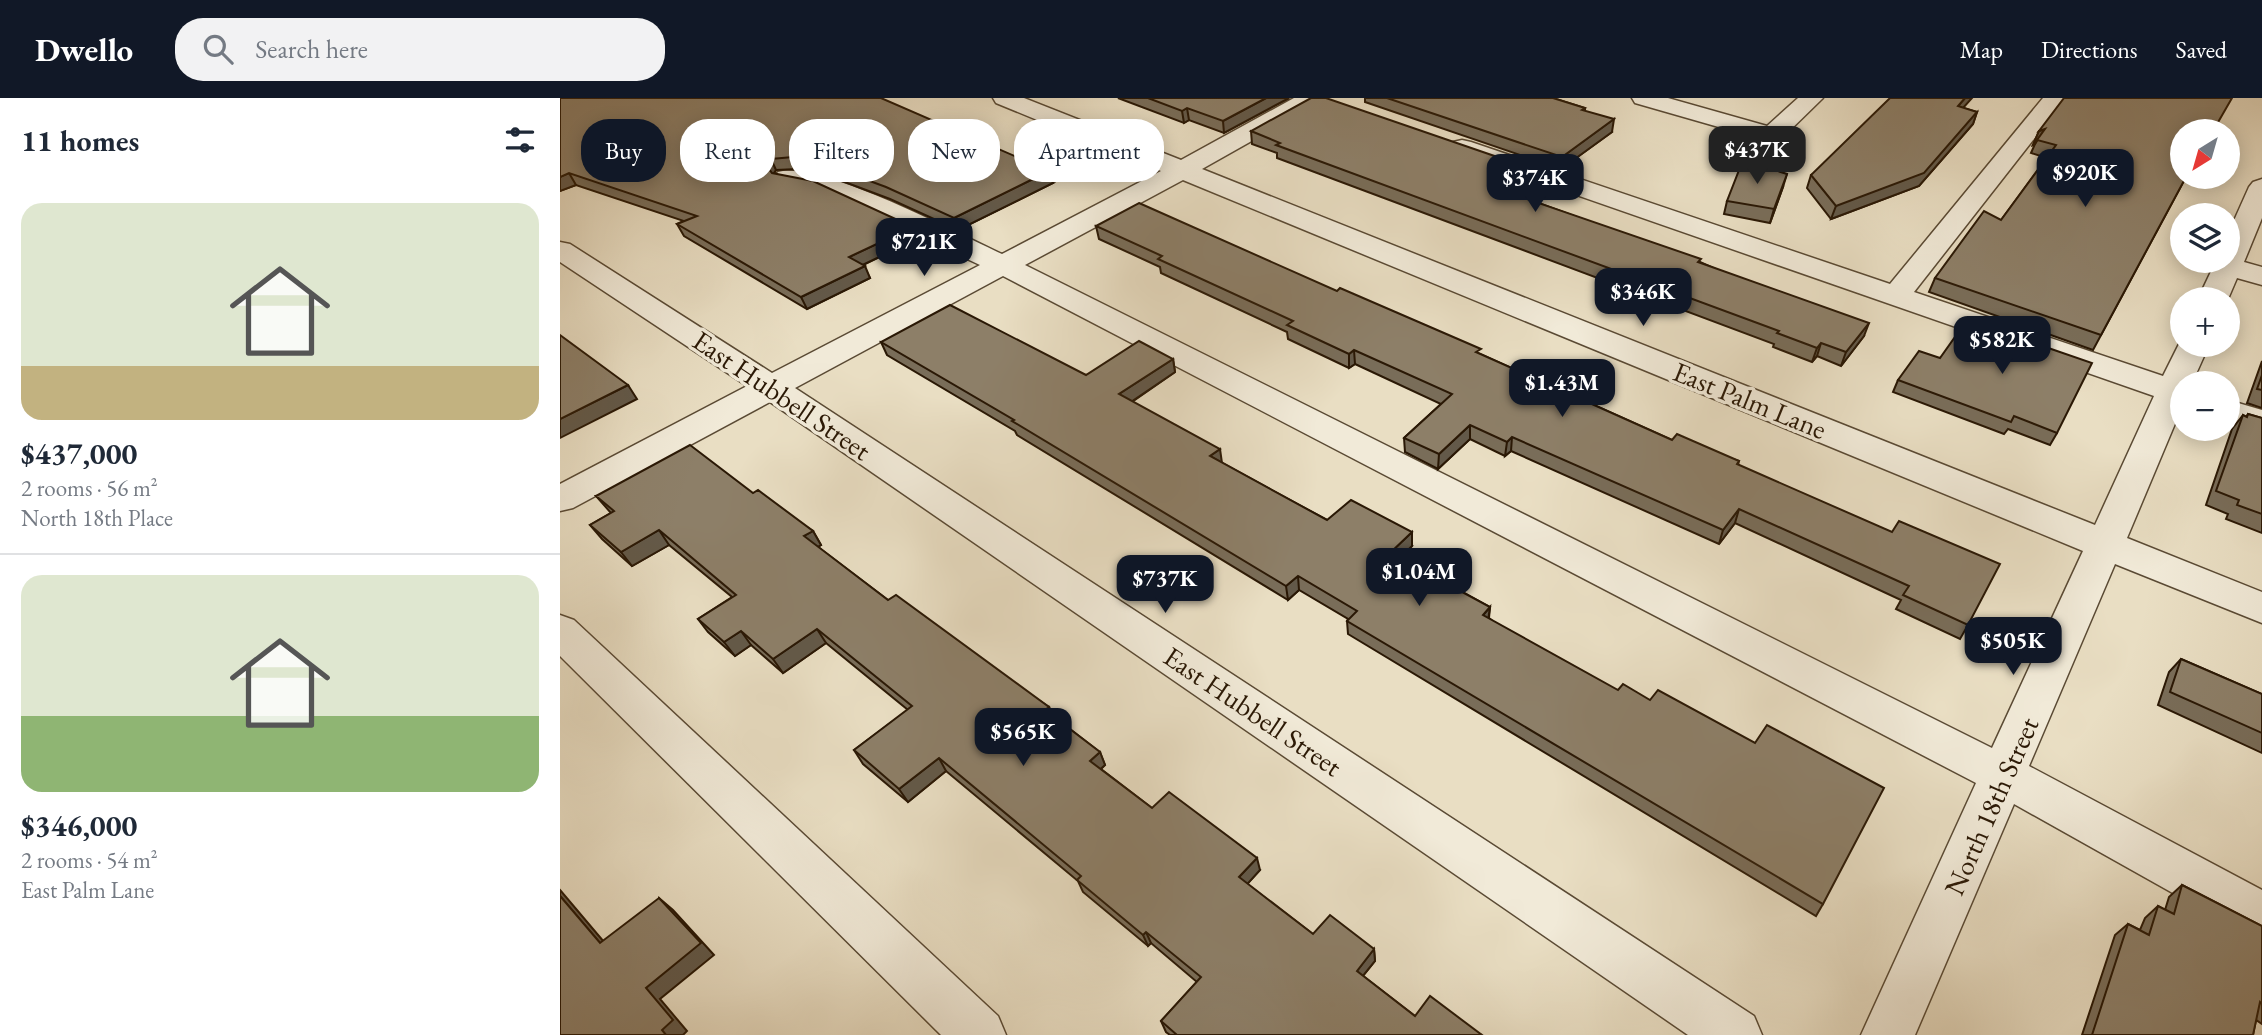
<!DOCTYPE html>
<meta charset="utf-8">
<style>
body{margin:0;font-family:"EB Garamond",serif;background:#f2f2f3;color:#1f2937;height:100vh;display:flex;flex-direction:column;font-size:26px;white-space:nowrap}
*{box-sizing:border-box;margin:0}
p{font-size:23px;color:#747a83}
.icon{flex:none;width:38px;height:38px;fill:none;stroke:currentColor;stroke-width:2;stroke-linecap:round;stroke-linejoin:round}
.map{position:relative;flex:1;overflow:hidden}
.side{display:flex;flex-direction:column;background:#fff;width:560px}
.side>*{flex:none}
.guide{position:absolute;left:21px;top:21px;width:665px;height:63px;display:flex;gap:14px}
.needle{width:46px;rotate:217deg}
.tools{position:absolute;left:1610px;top:21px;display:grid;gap:14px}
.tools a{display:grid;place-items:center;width:70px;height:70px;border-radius:50%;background:#fff;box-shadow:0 4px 18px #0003;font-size:35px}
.price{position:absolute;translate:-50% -60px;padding:0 16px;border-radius:14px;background:#111827;color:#fff;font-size:23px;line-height:46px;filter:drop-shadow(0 2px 4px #0008)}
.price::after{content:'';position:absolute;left:50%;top:42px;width:21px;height:16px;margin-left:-10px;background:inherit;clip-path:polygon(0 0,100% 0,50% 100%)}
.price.active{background:#222;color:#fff}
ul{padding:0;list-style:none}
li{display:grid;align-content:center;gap:14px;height:371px;padding:0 21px}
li+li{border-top:2px solid #e0e1e3}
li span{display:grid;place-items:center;height:217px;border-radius:21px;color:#555}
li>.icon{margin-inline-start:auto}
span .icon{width:126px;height:126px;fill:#fffc;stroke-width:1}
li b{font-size:30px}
h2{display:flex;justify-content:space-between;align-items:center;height:84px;padding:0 21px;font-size:30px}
.tag{padding:0 24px;border-radius:28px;background:#fff;box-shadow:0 4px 18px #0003;font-size:24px;line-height:63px}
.tag.active{background:#111827;color:#fff}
header{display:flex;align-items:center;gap:42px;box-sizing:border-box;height:98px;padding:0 35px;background:#111827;color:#fff}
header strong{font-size:33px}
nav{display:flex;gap:38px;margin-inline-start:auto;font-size:24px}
.search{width:490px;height:63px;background:#f2f2f3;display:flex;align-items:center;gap:18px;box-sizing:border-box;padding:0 24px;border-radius:28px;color:#747a83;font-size:26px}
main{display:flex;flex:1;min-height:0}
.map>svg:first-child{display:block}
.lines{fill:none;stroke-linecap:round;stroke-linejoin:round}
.minor-casing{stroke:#5a4a34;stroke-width:3}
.minor{fill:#f1ead8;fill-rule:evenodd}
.wall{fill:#796d59;stroke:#2a1805;stroke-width:2}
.shaded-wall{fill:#635949;stroke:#2a1805;stroke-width:2}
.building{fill:#8d7f68;stroke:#2a1805;stroke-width:2}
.labels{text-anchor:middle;stroke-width:7;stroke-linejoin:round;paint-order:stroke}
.street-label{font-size:28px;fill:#2a1805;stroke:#f1ead8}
</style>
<header>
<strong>Dwello</strong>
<div class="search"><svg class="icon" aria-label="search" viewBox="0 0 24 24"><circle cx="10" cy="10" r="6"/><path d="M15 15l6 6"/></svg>Search here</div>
<nav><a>Map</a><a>Directions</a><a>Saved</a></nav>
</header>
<main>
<section class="side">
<h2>11 homes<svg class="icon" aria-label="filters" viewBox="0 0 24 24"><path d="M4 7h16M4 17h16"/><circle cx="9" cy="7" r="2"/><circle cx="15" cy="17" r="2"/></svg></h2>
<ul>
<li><span style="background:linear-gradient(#dfe7d0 75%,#c2b280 0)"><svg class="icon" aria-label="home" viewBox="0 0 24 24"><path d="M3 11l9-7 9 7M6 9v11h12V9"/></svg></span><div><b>$437,000</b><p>2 rooms · 56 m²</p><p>North 18th Place</p></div></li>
<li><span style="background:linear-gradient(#dfe7d0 65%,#8fb573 0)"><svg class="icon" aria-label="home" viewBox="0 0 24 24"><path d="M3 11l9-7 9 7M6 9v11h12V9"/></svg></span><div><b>$346,000</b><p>2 rooms · 54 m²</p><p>East Palm Lane</p></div></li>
</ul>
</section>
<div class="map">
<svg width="1702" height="937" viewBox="0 0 1702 937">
<rect width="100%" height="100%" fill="#e9dec3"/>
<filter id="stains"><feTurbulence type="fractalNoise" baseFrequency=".00286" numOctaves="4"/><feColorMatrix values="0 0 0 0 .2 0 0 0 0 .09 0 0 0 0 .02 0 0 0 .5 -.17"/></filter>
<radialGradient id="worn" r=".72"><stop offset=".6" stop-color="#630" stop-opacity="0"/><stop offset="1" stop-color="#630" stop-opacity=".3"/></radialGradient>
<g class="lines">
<defs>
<g id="minor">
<path d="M 433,0 L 464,0 L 621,62 L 734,0 L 762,0 L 759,5 L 642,71 L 1535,427 L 1594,298 L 893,54 L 890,49 L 893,44 L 902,42 L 911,44 L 1330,186 L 1483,0 L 1506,0 L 1354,194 L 1603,278 L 1622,240 L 1622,247 L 1649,247 L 1632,285 L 1622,285 L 1622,309 L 1567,440 L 1702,494 L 1702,525 L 1555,466 L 1469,668 L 1702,792 L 1702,842 L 1684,835 L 1454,706 L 1355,937 L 1301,937 L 1416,685 L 443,178 L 235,290 L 1194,918 L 1202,937 L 1128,937 L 210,304 L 13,410 L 0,413 L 0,386 L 187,288 L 0,164 L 0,144 L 10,146 L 212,275 L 420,167 L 259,92 L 218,84 L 214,79 L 218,74 C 262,63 396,135 442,156 L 601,73 L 436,5 ZM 623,82 L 1523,453 L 1432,650 L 465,167 Z"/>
<path d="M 1072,0 L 1108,0 L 1207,28 L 1238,0 L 1263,0 L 1220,42 L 1211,44 L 1075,5 Z"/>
<path d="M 1702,81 L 1702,120 L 1684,164 L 1702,169 L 1702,187 L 1677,180 L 1668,201 L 1638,201 L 1656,163 L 1668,163 L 1668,136 L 1689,89 L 1693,84 Z"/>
<path d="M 1668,302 L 1702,312 L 1702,335 L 1668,324 Z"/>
<path d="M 0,517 L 14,522 L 438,918 L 446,937 L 381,937 L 0,558 Z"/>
</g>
</defs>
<use href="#minor" class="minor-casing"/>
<use href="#minor" class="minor"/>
</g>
<g class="wall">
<path d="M 0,0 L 493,85 L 398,132 L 330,101 L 266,77 L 238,71 L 216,72 L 214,75 L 357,141 L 303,167 L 310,180 L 247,211 L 124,138 L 117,126 L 124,123 L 16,87 L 0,93 Z"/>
<path d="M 558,0 L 729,0 L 664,35 L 629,22 L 624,25 Z"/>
<path d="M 805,0 L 993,0 L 1025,10 L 1025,13 L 1052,34 L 1001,71 L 805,4 Z"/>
<path d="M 1403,10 L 1417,14 L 1413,26 L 1359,88 L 1271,121 L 1247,90 L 1251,77 Z"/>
<path d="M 691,33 L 952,64 L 951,76 L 948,76 L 943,92 L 1140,164 L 1304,238 L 1281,268 L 1257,258 L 1252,264 L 1213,249 L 1214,246 L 717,60 L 717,55 L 692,46 Z"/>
<path d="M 1479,33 L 1622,33 L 1626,79 L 1533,252 L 1369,194 L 1375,180 L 1441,122 L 1487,60 L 1471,55 L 1475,46 L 1473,47 Z"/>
<path d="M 1223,89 L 1210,125 L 1164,116 L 1167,103 Z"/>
<path d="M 536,128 L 920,256 L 1112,342 L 1179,363 L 1178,367 L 1408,527 L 1400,541 L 1336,511 L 1341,502 L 1175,425 L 1159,446 L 951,353 L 945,358 L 910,341 L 878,371 L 845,354 L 844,340 L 881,306 L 795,266 L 789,270 L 728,241 L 727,234 L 601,175 L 600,169 L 539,141 Z"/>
<path d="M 321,244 L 526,277 L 613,261 L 615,274 L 572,304 L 662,365 L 767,422 L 852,448 L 840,460 L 930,509 L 929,520 L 1263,806 L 1256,818 L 788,536 L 787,523 L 788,521 L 739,492 L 728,502 L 457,337 L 455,333 L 327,257 Z"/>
<path d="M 1380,260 L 1497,335 L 1490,347 L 1448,331 L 1444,336 L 1333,294 L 1338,282 Z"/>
<path d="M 1702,263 L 1702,310 L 1687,305 Z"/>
<path d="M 1688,316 L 1702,320 L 1702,435 L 1666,421 L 1668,416 L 1646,407 L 1672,331 L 1683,317 L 1686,319 Z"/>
<path d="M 193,395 L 253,433 L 261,447 L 258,449 L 328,502 L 489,609 L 493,618 L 540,654 L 545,667 L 541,671 L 592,710 L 700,772 L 687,786 L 753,836 L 814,851 L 815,863 L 803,878 L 855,918 L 922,937 L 610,937 L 606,934 L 601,923 L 637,884 L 591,845 L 588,848 L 523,794 L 518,783 L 386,673 L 348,704 L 303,666 L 294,652 L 348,612 L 266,545 L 223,575 L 191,547 L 175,558 L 148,534 L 138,521 L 172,499 L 109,447 L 72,468 L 42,441 L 30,427 L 51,415 L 36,398 Z"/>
<path d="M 1621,561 L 1702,596 L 1702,655 L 1598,607 L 1609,574 Z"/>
<path d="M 1622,787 L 1702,828 L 1702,926 L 1696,922 L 1693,937 L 1522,937 L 1555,837 L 1568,826 L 1580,832 L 1585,820 L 1598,808 L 1605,812 L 1609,799 Z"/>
</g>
<g class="shaded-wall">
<path d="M 706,0 L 729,0 L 664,35 L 663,23 Z"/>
<path d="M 1405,0 L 1412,0 L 1393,21 L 1398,8 Z"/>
<path d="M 627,10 L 629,22 L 624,25 L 622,13 Z"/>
<path d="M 1417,14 L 1413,26 L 1359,88 L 1271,121 L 1276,108 Z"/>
<path d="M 1054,21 L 1052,34 L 1001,71 L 1002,59 Z"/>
<path d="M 1485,31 L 1475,46 L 1473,47 L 1479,33 Z"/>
<path d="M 211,61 L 216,72 L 211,79 L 206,67 Z"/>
<path d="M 949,63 L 948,76 L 940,104 L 941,92 Z"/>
<path d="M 489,73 L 493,85 L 398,132 L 394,120 Z"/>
<path d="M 9,75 L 16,87 L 0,93 L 0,79 Z"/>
<path d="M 1227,76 L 1223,89 L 1210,125 L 1214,111 Z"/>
<path d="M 353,129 L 357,141 L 294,171 L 289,159 Z"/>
<path d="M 305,168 L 310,180 L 247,211 L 241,199 Z"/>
<path d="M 1309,225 L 1304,238 L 1281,268 L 1286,254 Z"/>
<path d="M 1261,245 L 1257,258 L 1252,264 L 1257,250 Z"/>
<path d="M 794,252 L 795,266 L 789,270 L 789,256 Z"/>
<path d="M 613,261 L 615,274 L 562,310 L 559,296 Z"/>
<path d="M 68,287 L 77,301 L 0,340 L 0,321 Z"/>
<path d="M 910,327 L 910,341 L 878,371 L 879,356 Z"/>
<path d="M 952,339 L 951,353 L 945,358 L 947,344 Z"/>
<path d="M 660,351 L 662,365 L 650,358 Z"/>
<path d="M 1179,411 L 1175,425 L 1159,446 L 1163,432 Z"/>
<path d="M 99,432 L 109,447 L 72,468 L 61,454 Z"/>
<path d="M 253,433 L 261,447 L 252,452 L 244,438 Z"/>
<path d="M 852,434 L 852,448 L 831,469 L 830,455 Z"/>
<path d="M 738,478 L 739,492 L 728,502 L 726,488 Z"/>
<path d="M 930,509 L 928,523 L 923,517 Z"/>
<path d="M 257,531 L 266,545 L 223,575 L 213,561 Z"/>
<path d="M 181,533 L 191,547 L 175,558 L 164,544 Z"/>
<path d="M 489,609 L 494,622 L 485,612 Z"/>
<path d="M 540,654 L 545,667 L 535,676 L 530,663 Z"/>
<path d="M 379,660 L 386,673 L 348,704 L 339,691 Z"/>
<path d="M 697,760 L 700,772 L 682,792 L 679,779 Z"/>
<path d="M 0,792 L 55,857 L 40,845 L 0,798 Z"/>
<path d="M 99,800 L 113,812 L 154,857 L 100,901 L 127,933 L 123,937 L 106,937 L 102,932 L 86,890 Z"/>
<path d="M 586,834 L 591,845 L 588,848 L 583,837 Z"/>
<path d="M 814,851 L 815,863 L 798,884 L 797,873 Z"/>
</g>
<g class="building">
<path d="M 0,0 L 321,0 L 489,73 L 394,120 L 326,89 L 261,65 L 233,59 L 211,61 L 206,67 L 212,75 L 253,83 L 353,129 L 289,159 L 305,168 L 241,199 L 117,126 L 137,118 L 9,75 L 0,79 Z"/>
<path d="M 588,0 L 706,0 L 663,23 L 627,10 L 622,13 Z"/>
<path d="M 751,0 L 766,0 L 952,64 L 949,63 L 941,92 L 1141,161 L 1138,164 L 1309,225 L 1286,254 L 1261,245 L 1257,250 L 1217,235 L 1219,233 L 716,47 L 720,45 L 691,33 Z"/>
<path d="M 827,0 L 993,0 L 1025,10 L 1022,12 L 1054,21 L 1002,59 Z"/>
<path d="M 1330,0 L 1405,0 L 1398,8 L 1417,14 L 1364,75 L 1276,108 L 1251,77 Z"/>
<path d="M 1504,0 L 1672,0 L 1653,33 L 1622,33 L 1622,79 L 1626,79 L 1541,237 L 1375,180 L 1424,113 L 1441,122 L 1496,47 L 1477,42 L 1485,31 L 1479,33 Z"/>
<path d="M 1183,62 L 1227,76 L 1214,111 L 1167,103 Z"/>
<path d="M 579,105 L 777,193 L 780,190 L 921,251 L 916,254 L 1112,342 L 1117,336 L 1179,363 L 1177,366 L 1332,434 L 1339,423 L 1440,466 L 1408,527 L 1343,497 L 1349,488 L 1179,411 L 1163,432 L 952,339 L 947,344 L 910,327 L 879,356 L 844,340 L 892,296 L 794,252 L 789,256 L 727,227 L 733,223 L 598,161 L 602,158 L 536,128 Z"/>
<path d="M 390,207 L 526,277 L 579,243 L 613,261 L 559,296 L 660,351 L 650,358 L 767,422 L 791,402 L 852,434 L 830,455 L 930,509 L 923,517 L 1058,592 L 1063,586 L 1090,602 L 1098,592 L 1195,645 L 1207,627 L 1324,690 L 1263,806 L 787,523 L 797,513 L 738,478 L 726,488 L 452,323 L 454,322 L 321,244 Z"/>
<path d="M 1407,222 L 1532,265 L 1497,335 L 1454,318 L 1451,324 L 1338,282 L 1359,253 L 1380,260 Z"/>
<path d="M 0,237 L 68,287 L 0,321 Z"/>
<path d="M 1702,277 L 1702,292 L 1697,291 Z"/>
<path d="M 1688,316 L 1702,320 L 1702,416 L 1677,407 L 1679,402 L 1656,393 L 1683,317 L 1687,319 Z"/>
<path d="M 130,347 L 193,395 L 198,392 L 253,433 L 244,438 L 328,502 L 336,497 L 489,609 L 485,612 L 540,654 L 530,663 L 592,710 L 609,694 L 697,760 L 679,779 L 753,836 L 770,817 L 814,851 L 797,873 L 855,918 L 870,898 L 922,937 L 617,937 L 601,923 L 641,879 L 586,834 L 583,837 L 517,782 L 521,778 L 379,660 L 339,691 L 294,652 L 352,608 L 257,531 L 213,561 L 181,533 L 164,544 L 138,521 L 176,497 L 99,432 L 61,454 L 30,427 L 54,413 L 36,398 Z"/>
<path d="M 1621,561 L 1702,596 L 1702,635 L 1610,594 Z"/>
<path d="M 1622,787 L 1702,828 L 1702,906 L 1700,904 L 1693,937 L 1532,937 L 1568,826 L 1589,837 L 1598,808 L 1614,816 Z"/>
<path d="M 0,798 L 40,845 L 99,800 L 141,845 L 86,890 L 113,922 L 102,932 L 106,937 L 0,937 Z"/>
</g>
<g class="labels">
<g class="street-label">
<text transform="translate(222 297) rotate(34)" y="10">East Hubbell Street</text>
<text transform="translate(1190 302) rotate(22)" y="10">East Palm Lane</text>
<text transform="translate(693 613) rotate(34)" y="10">East Hubbell Street</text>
<text transform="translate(1431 708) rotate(-66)" y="10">North 18th Street</text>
</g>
</g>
<rect width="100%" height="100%" filter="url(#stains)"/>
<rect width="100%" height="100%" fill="url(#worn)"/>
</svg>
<div class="tools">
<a><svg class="needle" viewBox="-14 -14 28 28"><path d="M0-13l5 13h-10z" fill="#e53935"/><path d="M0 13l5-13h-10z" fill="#747a83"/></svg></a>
<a><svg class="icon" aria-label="layers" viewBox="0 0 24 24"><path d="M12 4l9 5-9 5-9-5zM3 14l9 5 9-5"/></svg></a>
<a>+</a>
<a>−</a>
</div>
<b class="price active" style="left:1197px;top:88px">$437K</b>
<b class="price" style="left:1525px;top:111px">$920K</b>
<b class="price" style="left:975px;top:116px">$374K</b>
<b class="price" style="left:364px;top:180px">$721K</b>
<b class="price" style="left:1083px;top:230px">$346K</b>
<b class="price" style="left:1442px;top:278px">$582K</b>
<b class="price" style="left:1002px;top:321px">$1.43M</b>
<b class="price" style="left:859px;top:510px">$1.04M</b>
<b class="price" style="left:605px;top:517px">$737K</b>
<b class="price" style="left:1453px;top:579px">$505K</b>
<b class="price" style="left:463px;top:670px">$565K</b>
<div class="guide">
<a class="tag active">Buy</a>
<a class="tag">Rent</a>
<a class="tag">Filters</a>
<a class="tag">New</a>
<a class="tag">Apartment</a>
</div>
</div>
</main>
